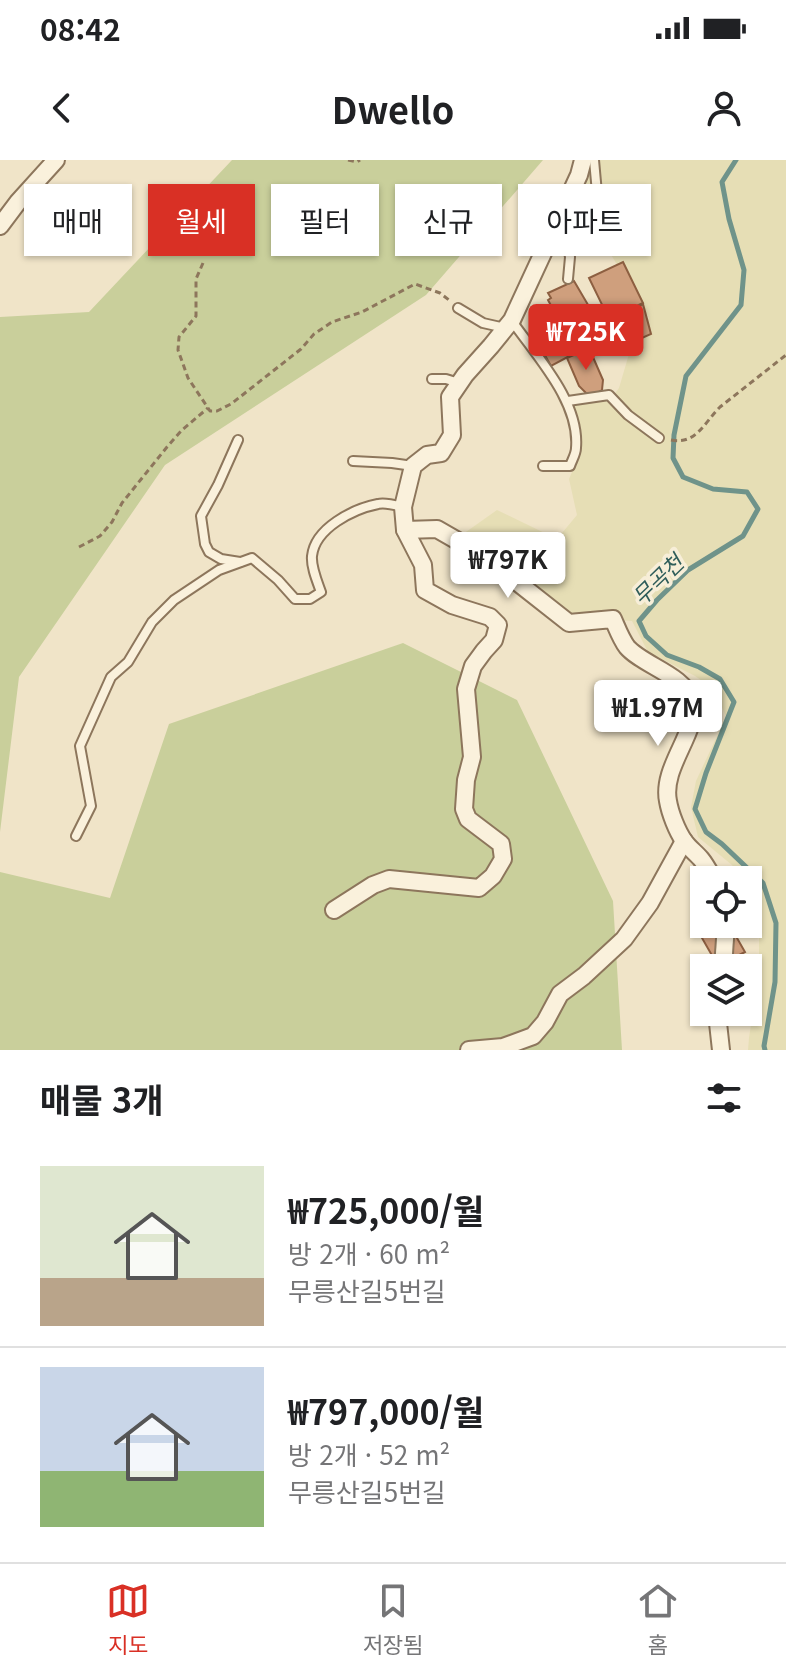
<!DOCTYPE html>
<html lang="ko">
<meta charset="utf-8">
<style>
body{margin:0;font-family:Georgia,"Noto Sans KR",serif;background:#f6f6f6;color:#202124;height:100vh;display:flex;flex-direction:column;font-size:30px;white-space:nowrap}
*{box-sizing:border-box;margin:0}
p{font-size:26px;color:#757577}
.icon{flex:none;width:44px;height:44px;fill:none;stroke:currentColor;stroke-width:2;stroke-linecap:round;stroke-linejoin:round}
.map{position:relative;height:890px;overflow:hidden}
.panel{display:flex;flex-direction:column;background:#fff;flex:1}
.panel>*{flex:none}
.guide{position:absolute;left:24px;top:24px;width:738px;height:72px;display:flex;gap:16px}
.buttons{position:absolute;left:690px;top:706px;display:grid;gap:16px}
.buttons a{display:grid;place-items:center;width:72px;height:72px;border-radius:0px;background:#fff;box-shadow:0 2px 6px #0004;font-size:40px}
.price{position:absolute;translate:-50% -68px;padding:0 18px;border-radius:8px;background:#fff;color:#222;font-size:26px;line-height:52px;filter:drop-shadow(0 2px 4px #0008)}
.price::after{content:'';position:absolute;left:50%;top:48px;width:24px;height:18px;margin-left:-12px;background:inherit;clip-path:polygon(0 0,100% 0,50% 100%)}
.price.active{background:#d93025;color:#fff}
ul{padding:0;list-style:none}
li{display:flex;align-items:center;gap:24px;height:200px;padding:0 40px}
li+li{border-top:2px solid #e0e0e0}
li span{display:grid;place-items:center;flex:none;width:224px;height:160px;border-radius:0px;color:#555}
li>.icon{margin-inline-start:auto}
span .icon{width:96px;height:96px;fill:#fffc;stroke-width:1}
li b{font-size:34px}
h2{display:flex;justify-content:space-between;align-items:center;height:96px;padding:0 40px;font-size:34px}
.chip{padding:0 28px;border-radius:0px;background:#fff;box-shadow:0 2px 6px #0004;font-size:28px;line-height:72px}
.chip.active{background:#d93025;color:#fff}
.status{display:flex;justify-content:space-between;align-items:center;height:56px;padding:0 40px;background:#fff;direction:ltr}
.status svg{height:22px;fill:currentColor}
header{display:flex;justify-content:space-between;align-items:center;height:104px;padding:0 40px;background:#fff;font-size:36px;font-weight:700}
.tabs{display:flex;justify-content:space-around;align-items:center;height:112px;border-top:2px solid #e0e0e0;background:#fff;font-size:22px;color:#757577}
.tabs a{display:grid;justify-items:center;gap:4px}
.tabs .active{color:#d93025}
.map>svg:first-child{display:block}
.farmland{fill:#e6deb5}
.green{fill:#c9cf9b}
.lines{fill:none;stroke-linecap:round;stroke-linejoin:round}
.stream{stroke:#6f938a;stroke-width:5}
.building{fill:#cf9f7d;stroke:#8d5f41;stroke-width:2}
.service-casing{stroke:#8d765c;stroke-width:12}
.minor-casing{stroke:#8d765c;stroke-width:20}
.path{stroke:#8d765c;stroke-width:3;stroke-dasharray:6 4;stroke-linecap:butt}
.service{stroke:#faf1dc;stroke-width:8}
.minor{stroke:#faf1dc;stroke-width:16}
.labels{text-anchor:middle;stroke-width:7;stroke-linejoin:round;paint-order:stroke}
.water-label{font-size:22px;font-style:italic;fill:#2f5d5a;stroke:#f7eed8}
</style>
<div class="status"><b>08:42</b><svg viewBox="0 0 49 12"><path d="M0 12V9h3v3zM5 12V6h3v6zM10 12V3h3v9zM15 12V0h3v12zM26 1h20v11H26zM47 4h2v5h-2z"/></svg></div>
<header><svg class="icon" aria-label="back" viewBox="0 0 24 24"><path d="M15 5l-7 7 7 7"/></svg>Dwello<svg class="icon" aria-label="person" viewBox="0 0 24 24"><circle cx="12" cy="8" r="4"/><path d="M4 21q1-7 8-7t8 7"/></svg></header>
<div class="map">
<svg width="786" height="890" viewBox="0 0 786 890">
<rect width="100%" height="100%" fill="#f0e4c8"/>
<path class="farmland" d="M 585,0 L 786,0 L 786,890 L 748,890 L 749,878 L 759,810 L 759,774 L 761,749 L 748,729 L 748,720 L 742,720 L 732,705 L 698,677 L 691,647 L 696,621 L 726,557 L 715,530 L 695,516 L 648,492 L 632,461 L 604,459 L 570,460 L 456,379 L 497,350 L 557,379 L 577,355 L 569,319 L 581,291 L 573,246 L 610,240 L 619,228 L 629,194 L 649,158 L 604,83 L 572,37 Z"/>
<g class="green">
<path d="M 232,0 L 543,0 L 426,135 L 165,305 L 19,517 L 0,672 L 0,157 L 89,152 Z"/>
<path d="M 403,483 L 517,540 L 613,741 L 622,890 L 0,890 L 0,712 L 110,738 L 169,564 Z"/>
</g>
<g class="lines">
<path class="stream" d="M 736,0 L 722,22 L 729,59 L 744,110 L 741,145 L 686,216 L 674,275 L 673,298 L 683,317 L 713,329 L 747,332 L 758,349 L 743,376 L 688,410 L 657,440 L 639,461 L 646,476 L 667,495 L 699,507 L 720,519 L 734,542 L 706,613 L 695,649 L 706,672 L 722,684 L 763,723 L 776,763 L 775,822 L 764,886 L 765,890"/>
</g>
<g class="building">
<path d="M 589,65 L 597,89 L 580,93 L 572,70 Z"/>
<path d="M 623,102 L 643,143 L 609,159 L 589,118 Z"/>
<path d="M 574,121 L 594,155 L 564,169 L 548,140 L 551,138 L 548,133 Z"/>
<path d="M 643,144 L 651,174 L 624,186 L 610,160 Z"/>
<path d="M 559,162 L 577,192 L 551,206 L 534,176 Z"/>
<path d="M 589,188 L 603,220 L 602,230 L 590,237 L 579,226 L 567,198 Z"/>
<path d="M 712,764 L 729,764 L 745,792 L 718,806 L 698,771 Z"/>
</g>
<g class="lines">
<defs>
<g id="service">
<path d="M 592,57 L 598,44 L 594,0"/>
<path d="M 562,59 L 570,97 L 568,119"/>
<path d="M 458,148 L 483,163 L 505,168"/>
<path d="M 512,161 C 537,197 580,242 576,288 C 576,294 572,300 570,306 L 543,306"/>
<path d="M 432,219 L 446,219 L 459,223"/>
<path d="M 568,241 L 609,235 L 628,255 L 659,278"/>
<path d="M 238,280 L 218,325 L 201,356 L 205,384 L 209,392 L 221,399 L 240,402"/>
<path d="M 353,301 L 392,303 L 413,306"/>
<path d="M 76,676 L 91,646 L 80,586 L 111,517 L 128,502 L 152,462 L 174,440 L 219,410 L 252,398 L 278,420 L 295,439 L 310,439 L 321,432 C 317,421 311,407 312,396 C 315,368 353,349 378,344 C 385,342 395,345 403,347"/>
</g>
<g id="minor">
<path d="M 0,66 L 18,42 L 56,0"/>
<path d="M 405,370 L 437,369 L 484,396 L 569,463 L 613,459 C 617,468 621,479 627,487 C 642,505 685,515 692,541 C 700,571 661,606 668,641 C 670,653 677,671 684,681 C 689,688 696,693 701,699 C 706,705 710,713 714,720"/>
<path d="M 334,750 L 373,725 L 389,719 L 479,728 L 493,716 L 503,699 L 501,684 L 468,659 L 464,649 L 466,620 L 472,597 L 466,529 L 473,506 L 484,491 L 494,480 L 498,465 L 490,457 L 452,445 L 425,430 L 423,405 L 405,370 L 403,347 L 413,306 L 427,295 L 441,293 L 452,275 L 450,237 L 465,215 L 491,186 L 512,160 L 567,41 L 579,15 L 583,0"/>
<path d="M 723,808 L 726,764"/>
<path d="M 718,852 L 718,863 L 721,890"/>
<path d="M 469,890 L 503,887 L 533,876 L 545,862 L 560,834 L 584,816 L 624,779 L 650,743 L 684,681"/>
</g>
</defs>
<use href="#service" class="service-casing"/>
<use href="#minor" class="minor-casing"/>
<g class="path">
<path d="M 348,0 L 357,2 L 360,0"/>
<path d="M 203,103 L 196,119 L 196,156 L 179,177 L 178,190 L 188,218 L 210,251 L 217,251 L 231,244 L 301,189 L 314,174 L 332,162 L 362,152 L 415,124 L 440,133 L 449,140"/>
<path d="M 671,280 C 696,285 704,263 720,247 L 786,195"/>
<path d="M 79,387 L 100,376 L 112,362 L 122,343 L 167,287 L 182,270 L 208,248"/>
</g>
<use href="#service" class="service"/>
<use href="#minor" class="minor"/>
</g>
<g class="labels">
<g class="water-label">
<text transform="translate(658 420) rotate(-44)" y="8">무곡천</text>
</g>
</g>
</svg>
<div class="buttons">
<a><svg class="icon" aria-label="locate" viewBox="0 0 24 24"><circle cx="12" cy="12" r="6"/><path d="M12 2v4M12 18v4M2 12h4M18 12h4"/></svg></a>
<a><svg class="icon" aria-label="layers" viewBox="0 0 24 24"><path d="M12 4l9 5-9 5-9-5zM3 14l9 5 9-5"/></svg></a>
</div>
<b class="price active" style="left:586px;top:212px">₩725K</b>
<b class="price" style="left:508px;top:440px">₩797K</b>
<b class="price" style="left:658px;top:588px">₩1.97M</b>
<div class="guide">
<a class="chip">매매</a>
<a class="chip active">월세</a>
<a class="chip">필터</a>
<a class="chip">신규</a>
<a class="chip">아파트</a>
</div>
</div>
<section class="panel">
<h2>매물 3개<svg class="icon" aria-label="filters" viewBox="0 0 24 24"><path d="M4 7h16M4 17h16"/><circle cx="9" cy="7" r="2"/><circle cx="15" cy="17" r="2"/></svg></h2>
<ul>
<li><span style="background:linear-gradient(#dfe7d0 70%,#b9a48a 0)"><svg class="icon" aria-label="home" viewBox="0 0 24 24"><path d="M3 11l9-7 9 7M6 9v11h12V9"/></svg></span><div><b>₩725,000/월</b><p>방 2개 · 60 m²</p><p>무릉산길5번길</p></div></li>
<li><span style="background:linear-gradient(#c9d6e8 65%,#8fb573 0)"><svg class="icon" aria-label="home" viewBox="0 0 24 24"><path d="M3 11l9-7 9 7M6 9v11h12V9"/></svg></span><div><b>₩797,000/월</b><p>방 2개 · 52 m²</p><p>무릉산길5번길</p></div></li>
</ul>
</section>
<nav class="tabs">
<a class="active"><svg class="icon" aria-label="map" viewBox="0 0 24 24"><path d="M3 6l6-2 6 2 6-2v14l-6 2-6-2-6 2zM9 4v14M15 6v14"/></svg>지도</a>
<a><svg class="icon" aria-label="saved" viewBox="0 0 24 24"><path d="M7 4h10v16l-5-4-5 4z"/></svg>저장됨</a>
<a><svg class="icon" aria-label="home" viewBox="0 0 24 24"><path d="M3 11l9-7 9 7M6 9v11h12V9"/></svg>홈</a>
</nav>
